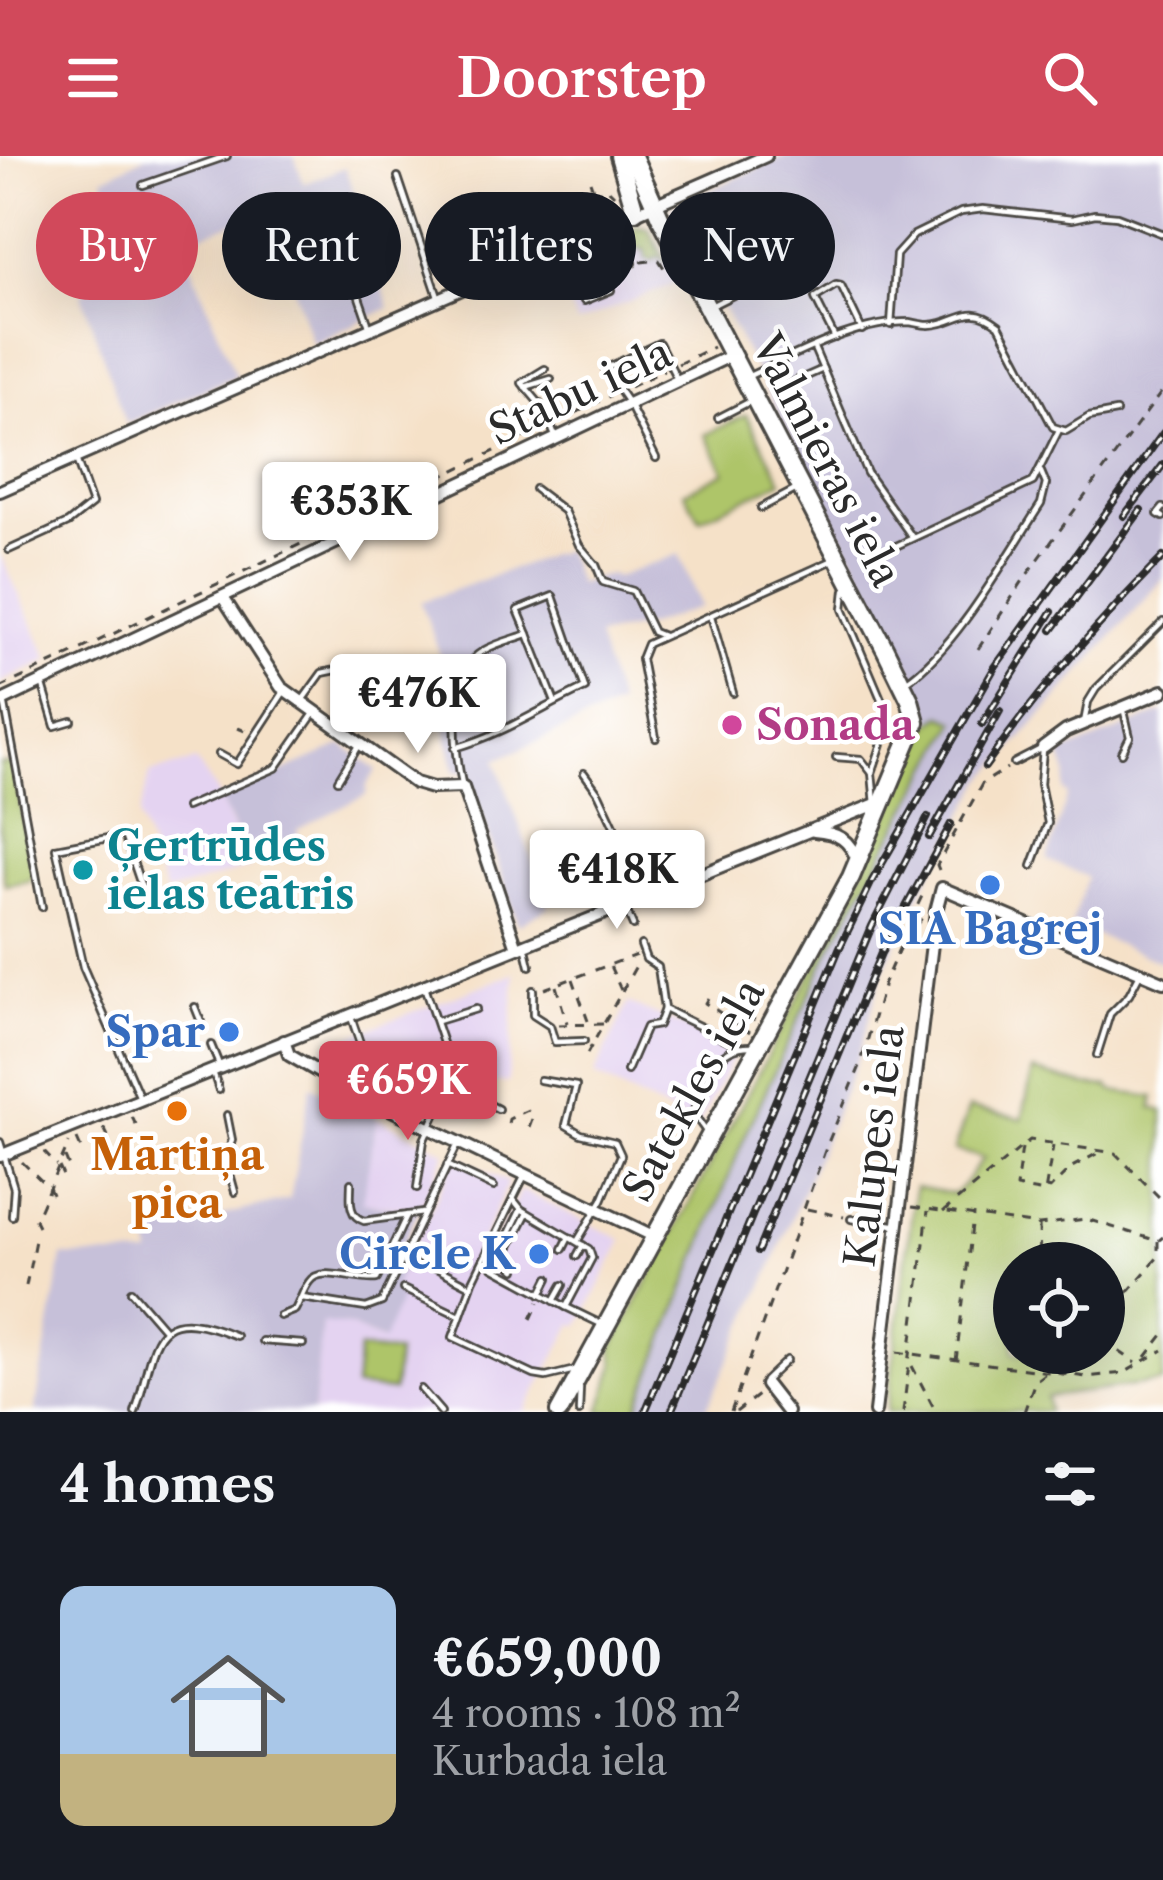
<!DOCTYPE html>
<meta charset="utf-8">
<style>
body{margin:0;font-family:"Libre Caslon Text",serif;background:#20242c;color:#f1f3f6;height:100vh;display:flex;flex-direction:column;font-size:45px;white-space:nowrap}
*{box-sizing:border-box;margin:0}
p{font-size:39px;color:#9ea1a6}
.icon{flex:none;width:66px;height:66px;fill:none;stroke:currentColor;stroke-width:2;stroke-linecap:round;stroke-linejoin:round}
.map{position:relative;height:1256px;overflow:hidden}
.details{display:flex;flex-direction:column;background:#171b24;flex:1}
.details>*{flex:none}
.banner{position:absolute;left:36px;top:36px;width:1092px;height:108px;display:flex;gap:24px}
.buttons{position:absolute;left:993px;top:1086px;display:grid;gap:24px}
.buttons a{display:grid;place-items:center;width:132px;height:132px;border-radius:50%;background:#171b24;box-shadow:0 12px 48px #0002;font-size:60px}
.price{position:absolute;translate:-50% -102px;padding:0 27px;border-radius:12px;background:#fff;color:#222;font-size:39px;line-height:78px;filter:drop-shadow(0 3px 6px #0008)}
.price::after{content:'';position:absolute;left:50%;top:72px;width:36px;height:27px;margin-left:-18px;background:inherit;clip-path:polygon(0 0,100% 0,50% 100%)}
.price.selected{background:#d1495b;color:#fff}
ul{padding:0;list-style:none}
li{display:flex;align-items:center;gap:36px;height:300px;padding:0 60px}
li span{display:grid;place-items:center;flex:none;width:336px;height:240px;border-radius:24px;color:#555}
li>.icon{margin-inline-start:auto}
span .icon{width:144px;height:144px;fill:#fffc;stroke-width:1}
li b{font-size:51px}
h2{display:flex;justify-content:space-between;align-items:center;height:144px;padding:0 60px;font-size:51px}
.tag{padding:0 42px;border-radius:54px;background:#171b24;box-shadow:0 12px 48px #0002;font-size:42px;line-height:108px}
.tag.selected{background:#d1495b;color:#fff}
header{display:flex;justify-content:space-between;align-items:center;height:156px;padding:0 60px;background:#d1495b;color:#fff;font-size:54px;font-weight:600}
.map>svg:first-child{display:block}
.built{fill:#e4d3f1}
.industrial{fill:#c6c0d9}
.green{fill:#aec569;stroke:#6c784a;stroke-width:3;fill-rule:evenodd}
.lines{fill:none;stroke-linecap:round;stroke-linejoin:round}
.service-casing{stroke:#494643;stroke-width:10}
.minor-casing{stroke:#494643;stroke-width:16}
.primary-casing{stroke:#494643;stroke-width:22}
.path{stroke:#494643;stroke-width:3;stroke-dasharray:9 9;stroke-linecap:butt}
.service{stroke:#fff;stroke-width:4.5}
.minor{stroke:#fff;stroke-width:10}
.primary{stroke:#fff;stroke-width:16}
.rail-casing{stroke:#2b2b2b;stroke-width:8}
.rail{stroke:#fff;stroke-width:3;stroke-dasharray:9;stroke-linecap:butt}
.hotel-dot{fill:#d1479c;stroke:#fff;stroke-width:4.5}
.culture-dot{fill:#0f9aa8;stroke:#fff;stroke-width:4.5}
.shop-dot{fill:#3f7fe0;stroke:#fff;stroke-width:4.5}
.food-dot{fill:#e8710a;stroke:#fff;stroke-width:4.5}
.labels{text-anchor:middle;stroke-width:9;stroke-linejoin:round;paint-order:stroke}
.street-label{font-size:42px;fill:#2b2b2b;stroke:#fff}
.hotel-label{font-size:42px;font-weight:bold;fill:#b23c85;stroke:#fff;text-anchor:start}
.culture-label{font-size:42px;font-weight:bold;fill:#0d838f;stroke:#fff;text-anchor:start}
.shop-label{font-size:42px;font-weight:bold;fill:#366cbe;stroke:#fff;text-anchor:end}
.food-label{font-size:42px;font-weight:bold;fill:#c56008;stroke:#fff}
</style>
<header><svg class="icon" aria-label="menu" viewBox="0 0 24 24"><path d="M4 6h16M4 12h16M4 18h16"/></svg>Doorstep<svg class="icon" aria-label="search" viewBox="0 0 24 24"><circle cx="10" cy="10" r="6"/><path d="M15 15l6 6"/></svg></header>
<div class="map">
<svg width="1163" height="1256" viewBox="0 0 1163 1256">
<rect width="100%" height="100%" fill="#fff"/>
<filter id="ink" filterUnits="userSpaceOnUse"><feTurbulence type="fractalNoise" baseFrequency=".00833" numOctaves="2"/><feDisplacementMap in="SourceGraphic" scale="24" xChannelSelector="R" yChannelSelector="G"/><feConvolveMatrix kernelMatrix="1 2 1 2 8 2 1 2 1" color-interpolation-filters="sRGB"/></filter>
<filter id="wash" filterUnits="userSpaceOnUse"><feTurbulence type="fractalNoise" baseFrequency=".004" numOctaves="4" result="noise"/><feDisplacementMap in="SourceGraphic" scale="48" xChannelSelector="R" yChannelSelector="G"/><feGaussianBlur stdDeviation="2.7" result="paint"/><feColorMatrix in="noise" values="0 0 0 0 0 0 0 0 0 0 0 0 0 0 0 0 0 1.4 0 .05"/><feComposite in="paint" operator="in"/></filter>
<g filter="url(#wash)">
<rect width="100%" height="100%" fill="#f5e1c8"/>
<g class="built">
<path d="M 619,83 L 650,95 L 668,109 L 678,126 L 577,167 L 553,112 Z"/>
<path d="M 0,398 L 49,503 L 0,527 Z"/>
<path d="M 196,605 L 215,633 L 251,711 L 166,737 L 139,661 L 150,617 Z"/>
<path d="M 515,817 L 508,927 L 438,920 L 433,918 L 433,911 L 414,905 L 372,907 L 367,926 L 321,906 L 329,888 Z"/>
<path d="M 628,847 L 737,893 L 698,970 L 594,920 Z"/>
<path d="M 377,961 L 446,996 L 423,1046 L 410,1053 L 361,1046 Z"/>
<path d="M 456,1000 L 508,1026 L 469,1114 L 477,1119 L 521,1034 L 623,1084 L 579,1170 L 573,1168 L 525,1256 L 313,1256 L 322,1166 L 349,1170 L 382,1185 L 395,1128 Z"/>
</g>
<g class="industrial">
<path d="M 146,0 L 294,0 L 304,28 L 345,11 L 389,152 L 312,188 L 269,54 L 182,86 L 236,220 L 126,268 L 81,136 L 143,117 L 103,22 Z"/>
<path d="M 785,0 L 1163,0 L 1163,423 L 982,627 L 923,732 L 883,815 L 858,901 L 773,1108 L 705,1256 L 634,1256 L 737,995 L 933,569 L 927,546 L 906,503 L 671,52 Z"/>
<path d="M 564,394 L 578,428 L 609,418 L 616,421 L 679,398 L 701,451 L 645,471 L 597,481 L 618,549 L 496,604 L 549,751 L 518,769 L 467,614 L 455,616 L 439,544 L 443,542 L 440,525 L 448,521 L 421,446 Z"/>
<path d="M 1163,556 L 1163,807 L 1071,769 L 1087,721 L 1047,704 L 1068,638 L 1064,635 L 1067,618 L 1060,598 Z"/>
<path d="M 343,589 L 377,614 L 367,629 L 366,639 L 297,674 L 299,681 L 246,698 L 220,643 Z"/>
<path d="M 311,929 L 377,961 L 362,1046 L 405,1054 L 423,1046 L 394,1107 L 402,1112 L 395,1127 L 401,1142 L 383,1185 L 349,1170 L 322,1167 L 313,1256 L 35,1256 L 62,1100 L 151,1100 L 149,1077 L 290,1043 Z"/>
</g>
<g class="green">
<path d="M 638,70 L 648,72 L 667,108 L 659,101 L 651,105 L 645,102 L 646,95 L 617,86 L 618,78 Z"/>
<path d="M 746,259 L 782,325 L 700,363 L 684,336 L 725,316 L 705,279 Z"/>
<path d="M 942,559 L 956,565 L 830,793 L 742,987 L 636,1256 L 600,1256 L 615,1208 L 612,1193 L 849,746 L 929,569 Z"/>
<path d="M 0,608 L 13,608 L 34,719 L 29,725 L 5,729 L 0,695 Z"/>
<path d="M 1033,915 L 1085,929 L 1109,931 L 1112,935 L 1154,941 L 1152,952 L 1163,955 L 1163,1226 L 1047,1241 L 1049,1255 L 887,1256 L 915,1031 L 954,1038 C 969,1027 972,1014 984,1002 L 954,994 L 969,952 L 1022,963 ZM 1014,1107 L 1104,1107 L 1104,1197 L 1014,1197 Z"/>
<path d="M 359,1193 L 397,1197 L 393,1235 L 355,1231 Z"/>
</g>
</g>
<g filter="url(#ink)">
<g class="lines">
<defs>
<g id="service">
<path d="M 398,21 L 439,143"/>
<path d="M 143,29 L 227,0"/>
<path d="M 338,41 L 344,60 L 335,71 L 370,173"/>
<path d="M 604,71 L 624,111 L 633,107"/>
<path d="M 561,90 L 584,145 L 611,134"/>
<path d="M 572,118 L 603,105"/>
<path d="M 713,149 L 751,130"/>
<path d="M 891,169 L 896,99 L 914,79 L 961,56 L 983,53 L 1072,63 L 1095,58 L 1117,60 L 1163,78"/>
<path d="M 835,182 L 815,142 L 836,129 L 841,130 L 862,174"/>
<path d="M 814,192 L 867,317 L 912,381"/>
<path d="M 545,213 L 522,227 L 545,254 L 556,283"/>
<path d="M 749,220 C 798,198 853,166 910,166 C 916,167 922,169 929,169 C 960,168 967,144 999,169 L 1053,271 L 1066,275 L 1089,261 L 1116,256"/>
<path d="M 789,228 L 823,213"/>
<path d="M 525,231 L 551,223"/>
<path d="M 718,262 L 749,246"/>
<path d="M 656,302 L 629,248 L 605,213 L 659,187 L 678,225"/>
<path d="M 535,333 L 564,355 L 579,389 L 596,409 L 603,426 L 633,435 L 653,476 L 663,480"/>
<path d="M 761,352 L 795,334"/>
<path d="M 1163,352 L 1158,358 L 1163,361"/>
<path d="M 9,394 L 68,367 L 92,348 L 76,303"/>
<path d="M 879,398 L 1033,326 L 1059,274"/>
<path d="M 845,434 L 843,453 L 890,564 L 872,617 L 875,648"/>
<path d="M 711,460 L 733,537"/>
<path d="M 907,525 C 958,490 1006,401 1041,348 L 1046,328 L 1041,316"/>
<path d="M 42,526 L 55,570 L 72,565"/>
<path d="M 4,544 L 42,751"/>
<path d="M 301,546 L 322,517 L 346,512"/>
<path d="M 1084,567 L 1088,546 L 1096,533 L 1163,466"/>
<path d="M 656,582 L 641,503 L 647,488 L 831,405"/>
<path d="M 455,592 C 504,578 540,553 585,532 L 553,440 L 518,454 L 528,478"/>
<path d="M 1122,597 L 1130,581 L 1123,551"/>
<path d="M 219,598 L 237,608 L 285,534"/>
<path d="M 836,601 L 861,603 L 872,617"/>
<path d="M 1014,607 L 1043,592"/>
<path d="M 584,617 L 599,638 L 646,738"/>
<path d="M 338,624 L 360,588"/>
<path d="M 463,631 C 454,596 446,516 483,495 C 496,487 514,483 528,478 L 555,546"/>
<path d="M 186,651 L 276,612 L 315,556"/>
<path d="M 1032,710 L 1048,667 L 1040,628 L 1043,594"/>
<path d="M 542,718 L 582,710 L 590,720 L 603,757"/>
<path d="M 624,749 L 633,770"/>
<path d="M 525,789 L 530,810"/>
<path d="M 641,789 L 646,803 L 658,811 L 664,853 L 740,890"/>
<path d="M 425,834 L 445,893"/>
<path d="M 533,834 L 533,859 L 550,870 L 555,886 L 584,885"/>
<path d="M 195,851 L 203,871"/>
<path d="M 352,864 L 363,896 L 375,905 L 367,939"/>
<path d="M 437,865 L 476,853"/>
<path d="M 211,889 L 220,911"/>
<path d="M 1097,899 L 1110,858 L 1129,839 L 1141,816"/>
<path d="M 627,915 L 646,871 L 658,869 L 664,853"/>
<path d="M 214,919 L 219,934"/>
<path d="M 540,924 L 576,930 L 566,969 L 581,978 L 615,986 L 621,999 L 602,1044 L 578,1084"/>
<path d="M 140,942 L 83,811 L 56,692 L 124,679 L 142,732"/>
<path d="M 227,959 L 232,984 L 226,1003 L 235,1036"/>
<path d="M 705,974 L 693,957 C 704,926 714,888 753,890"/>
<path d="M 0,986 L 14,1032 L 12,1060"/>
<path d="M 447,1009 L 494,1031"/>
<path d="M 351,1027 C 351,1042 347,1060 364,1065 L 423,1057"/>
<path d="M 417,1032 L 424,984 L 444,939 L 473,940 L 498,953"/>
<path d="M 513,1043 L 473,1125 L 453,1181 L 534,1219 L 546,1221 L 575,1214"/>
<path d="M 521,1053 L 589,1093 L 592,1102 L 566,1151 L 493,1111 L 521,1053 L 513,1043 L 524,1021"/>
<path d="M 851,1063 L 893,1069"/>
<path d="M 563,1093 L 569,1081"/>
<path d="M 413,1100 L 471,1130"/>
<path d="M 577,1100 L 583,1089"/>
<path d="M 516,1113 L 504,1102 L 527,1057"/>
<path d="M 403,1133 L 460,1160"/>
<path d="M 131,1135 L 163,1172"/>
<path d="M 541,1138 L 549,1122"/>
<path d="M 302,1142 L 366,1152 L 382,1146 L 457,990"/>
<path d="M 554,1145 L 563,1129"/>
<path d="M 566,1151 L 599,1167"/>
<path d="M 280,1160 L 295,1154 C 300,1145 303,1134 309,1126 C 320,1109 358,1126 377,1123 L 407,1059"/>
<path d="M 262,1185 L 303,1188"/>
<path d="M 765,1225 L 787,1204"/>
<path d="M 421,1233 L 441,1256"/>
<path d="M 135,1256 C 157,1192 145,1142 236,1180"/>
<path d="M 579,1256 L 580,1232"/>
</g>
<g id="minor">
<path d="M 0,335 L 766,0"/>
<path d="M 224,443 L 281,531 L 415,627 L 432,632 L 463,631 L 517,792"/>
<path d="M 0,546 L 732,199"/>
<path d="M 1043,592 L 1066,575 L 1163,535"/>
<path d="M 814,675 C 839,677 849,683 858,706"/>
<path d="M 284,885 L 289,899 L 346,932 L 653,1080"/>
<path d="M 0,1000 L 881,646"/>
<path d="M 766,1229 L 787,1256"/>
<path d="M 875,1256 L 936,755 L 942,732 L 1163,826"/>
</g>
<g id="primary">
<path d="M 619,0 L 635,55"/>
<path d="M 559,1256 L 851,721 L 916,566 L 910,544 L 885,493 L 661,63 L 633,0"/>
</g>
</defs>
<use href="#service" class="service-casing"/>
<use href="#minor" class="minor-casing"/>
<use href="#primary" class="primary-casing"/>
<g class="path">
<path d="M 590,25 L 595,39"/>
<path d="M 576,45 L 607,32 L 614,39"/>
<path d="M 641,106 L 659,104 L 664,112 L 673,114"/>
<path d="M 678,208 L 713,191"/>
<path d="M 630,231 L 664,214"/>
<path d="M 559,265 L 610,240"/>
<path d="M 978,493 L 1024,423 L 1163,234"/>
<path d="M 0,532 L 545,271"/>
<path d="M 238,572 L 245,575"/>
<path d="M 939,714 L 937,709 L 982,628 L 1007,612"/>
<path d="M 910,765 L 923,738 L 927,740"/>
<path d="M 610,810 L 621,834"/>
<path d="M 573,823 L 588,865"/>
<path d="M 556,830 L 567,867"/>
<path d="M 544,833 L 636,799"/>
<path d="M 708,842 L 705,847 L 750,876"/>
<path d="M 736,866 L 741,856 L 755,864"/>
<path d="M 558,869 L 603,868"/>
<path d="M 587,898 L 637,808"/>
<path d="M 380,917 L 410,908 L 426,919 L 436,933"/>
<path d="M 132,961 L 139,975"/>
<path d="M 508,968 L 509,963 L 528,954 L 532,963 L 529,971"/>
<path d="M 104,972 L 111,986"/>
<path d="M 77,983 L 83,997"/>
<path d="M 1022,992 L 1016,1031 L 1045,1036 L 1053,990"/>
<path d="M 44,996 L 57,1010"/>
<path d="M 65,1001 L 71,1016"/>
<path d="M 22,1006 L 49,1032 L 55,1045"/>
<path d="M 59,1011 L 66,1026"/>
<path d="M 1046,1032 L 1050,1033 L 1072,1011 L 1100,996"/>
<path d="M 912,1051 L 1039,1069 L 1086,1063 L 1158,1085 L 1163,1081"/>
<path d="M 807,1053 L 844,1061"/>
<path d="M 943,1056 L 1030,984 L 1115,997 L 1163,1045"/>
<path d="M 1039,1069 L 1040,1107"/>
<path d="M 38,1070 L 35,1064 L 69,987"/>
<path d="M 26,1130 L 36,1079"/>
<path d="M 531,1163 L 539,1146"/>
<path d="M 1104,1164 L 1158,1101 L 1158,1085"/>
<path d="M 1104,1185 L 1136,1207"/>
<path d="M 897,1196 L 1086,1221 L 1124,1217 L 1163,1194"/>
<path d="M 1146,1201 L 1163,1179"/>
<path d="M 956,1205 L 973,1061"/>
<path d="M 912,1210 L 936,1256"/>
<path d="M 731,1256 L 827,989 L 860,910 L 884,827 L 902,786 L 922,762"/>
<path d="M 736,1256 L 758,1239"/>
<path d="M 903,1256 L 928,1055"/>
<path d="M 1024,1256 L 1035,1225 L 1072,1197"/>
</g>
<use href="#service" class="service"/>
<use href="#minor" class="minor"/>
<use href="#primary" class="primary"/>
<defs>
<g id="rail">
<path d="M 1124,360 L 1163,309"/>
<path d="M 1052,474 L 1141,354"/>
<path d="M 982,568 L 1052,456"/>
<path d="M 985,611 C 1038,535 1097,468 1163,401"/>
<path d="M 929,681 L 1000,555"/>
<path d="M 758,1095 L 881,797 L 951,668"/>
<path d="M 645,1256 L 839,793 L 872,725 L 995,511 L 1163,277"/>
<path d="M 671,1256 L 872,770 L 928,661"/>
</g>
</defs>
<use href="#rail" class="rail-casing"/>
<use href="#rail" class="rail"/>
</g>
</g>
<circle class="hotel-dot" cx="732" cy="569" r="12"/>
<circle class="culture-dot" cx="83" cy="714" r="12"/>
<g class="shop-dot">
<circle cx="990" cy="729" r="12"/>
<circle cx="229" cy="876" r="12"/>
<circle cx="539" cy="1098" r="12"/>
</g>
<circle class="food-dot" cx="177" cy="955" r="12"/>
<g class="labels">
<g class="street-label">
<text transform="translate(580 235) rotate(-25)" y="15">Stabu iela</text>
<text transform="translate(827 304) rotate(63)" y="15">Valmieras iela</text>
<text transform="translate(693 934) rotate(-61)" y="15">Satekles iela</text>
<text transform="translate(874 990) rotate(-83)" y="15">Kalupes iela</text>
</g>
<g class="hotel-label">
<text x="756" y="584">Sonada</text>
</g>
<g class="culture-label">
<text x="107" y="705">Ģertrūdes<tspan x="107" dy="48">ielas teātris</tspan></text>
</g>
<g class="shop-label">
<text x="990" y="788" text-anchor="middle">SIA Bagrej</text>
<text x="205" y="891">Spar</text>
<text x="515" y="1113">Circle K</text>
</g>
<g class="food-label">
<text x="177" y="1014">Mārtiņa<tspan x="177" dy="48">pica</tspan></text>
</g>
</g>
</svg>
<div class="buttons">
<a><svg class="icon" aria-label="locate" viewBox="0 0 24 24"><circle cx="12" cy="12" r="6"/><path d="M12 2v4M12 18v4M2 12h4M18 12h4"/></svg></a>
</div>
<b class="price" style="left:350px;top:408px">€353K</b>
<b class="price" style="left:418px;top:600px">€476K</b>
<b class="price" style="left:617px;top:776px">€418K</b>
<b class="price selected" style="left:408px;top:987px">€659K</b>
<div class="banner">
<a class="tag selected">Buy</a>
<a class="tag">Rent</a>
<a class="tag">Filters</a>
<a class="tag">New</a>
</div>
</div>
<section class="details">
<h2>4 homes<svg class="icon" aria-label="filters" viewBox="0 0 24 24"><path d="M4 7h16M4 17h16"/><circle cx="9" cy="7" r="2"/><circle cx="15" cy="17" r="2"/></svg></h2>
<ul>
<li><span style="background:linear-gradient(#a9c7e8 70%,#c2b280 0)"><svg class="icon" aria-label="home" viewBox="0 0 24 24"><path d="M3 11l9-7 9 7M6 9v11h12V9"/></svg></span><div><b>€659,000</b><p>4 rooms · 108 m²</p><p>Kurbada iela</p></div></li>
</ul>
</section>
